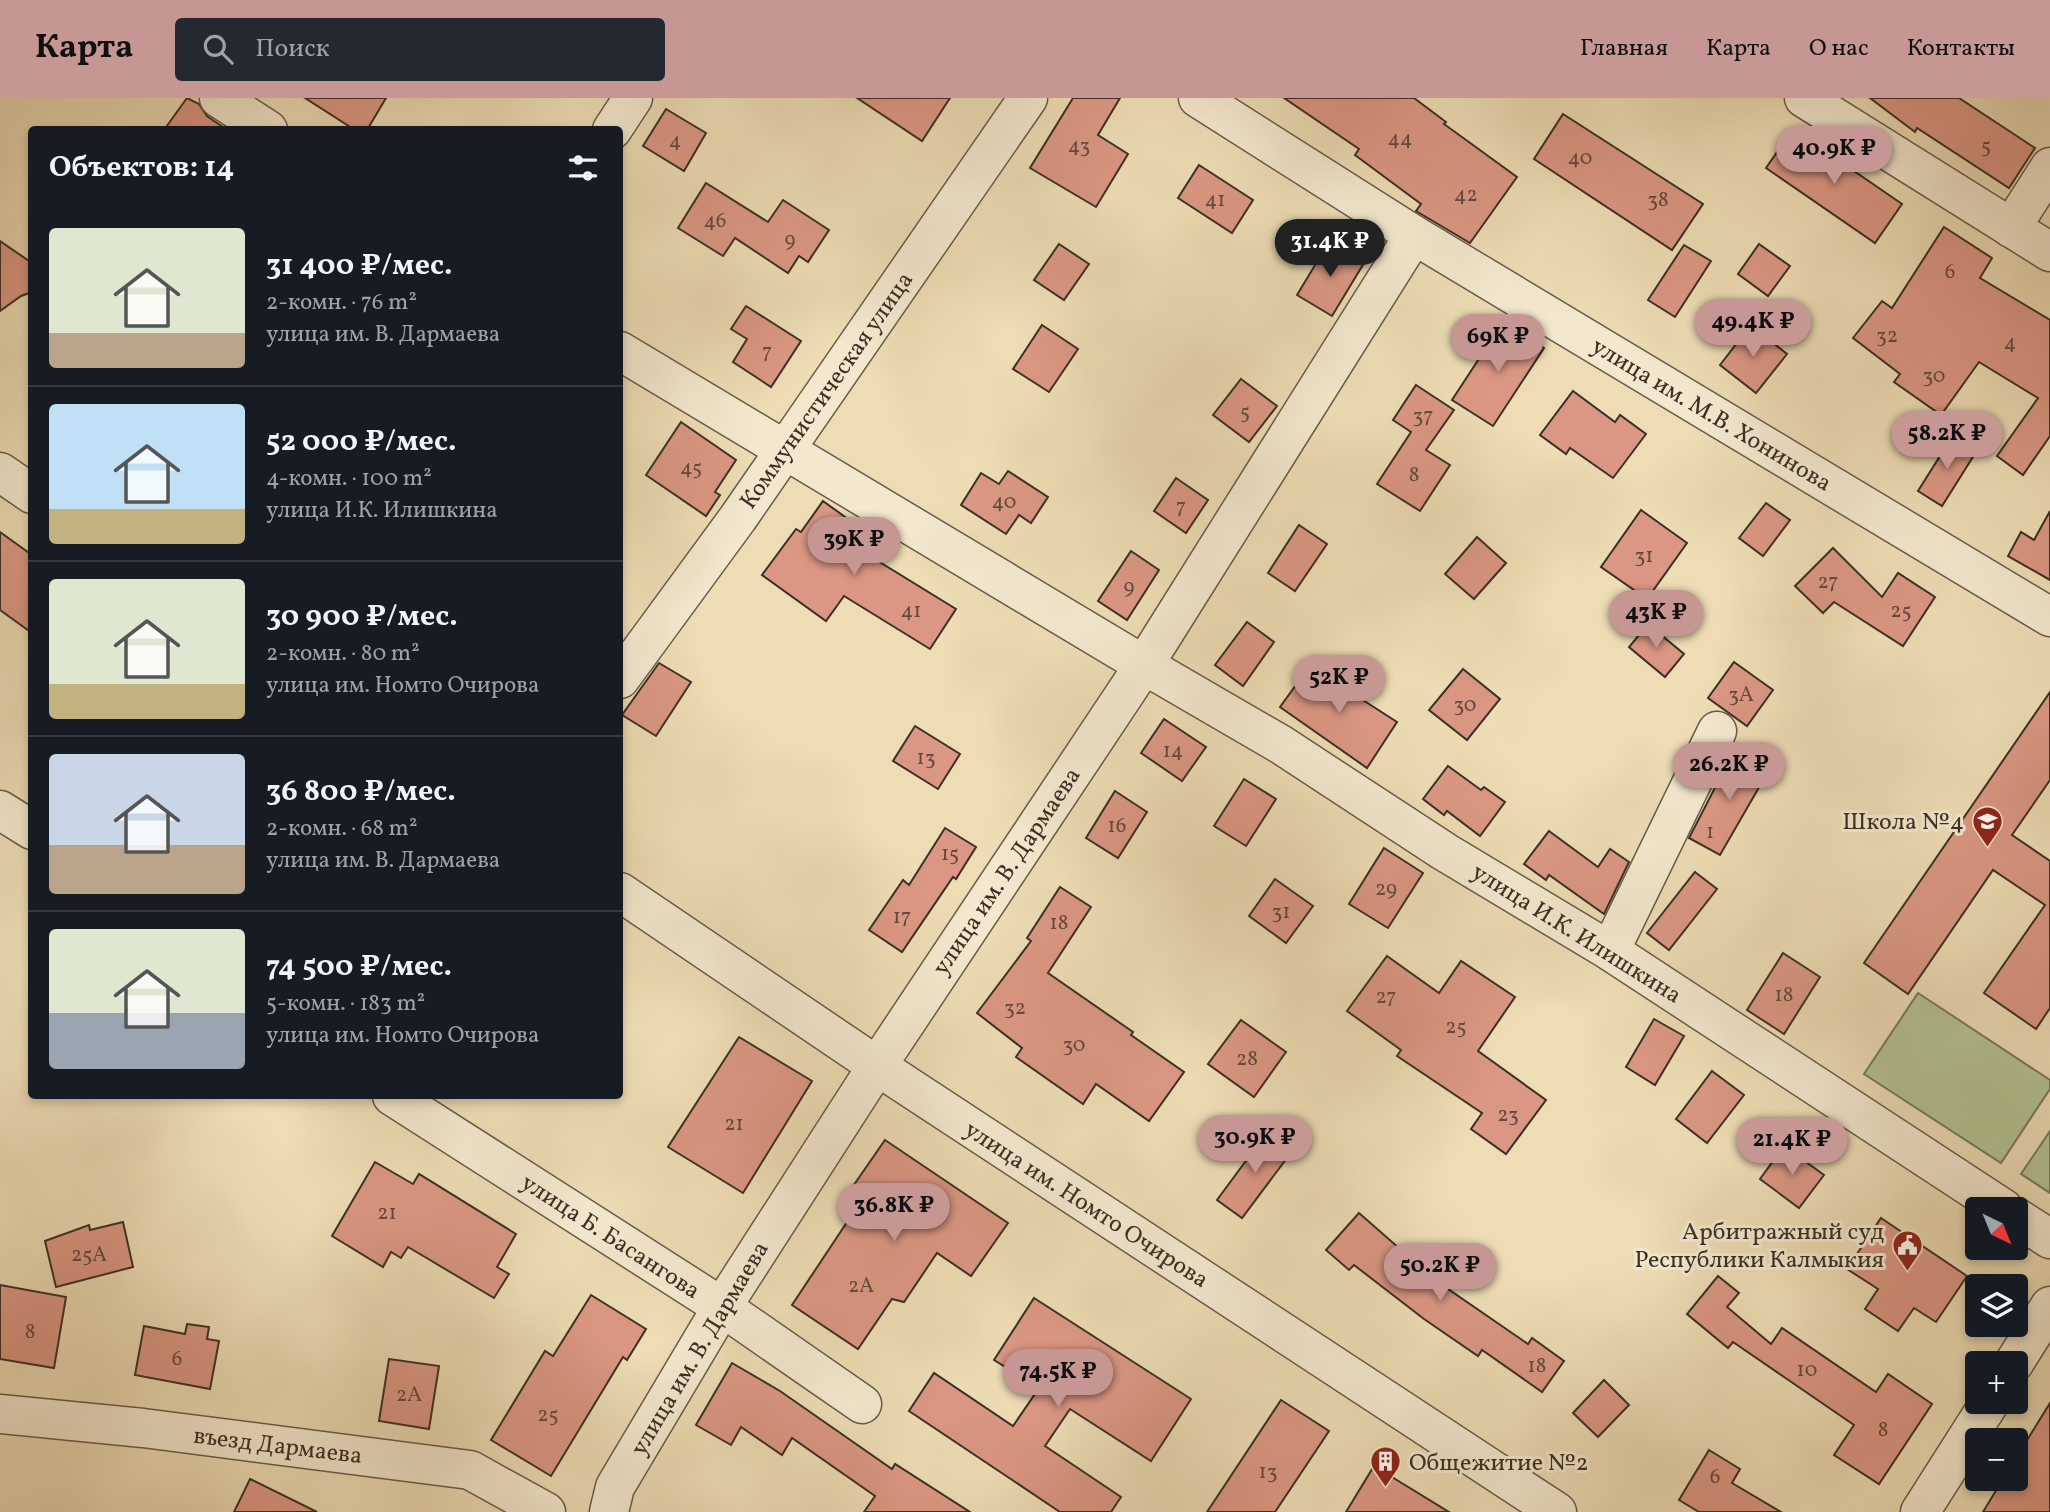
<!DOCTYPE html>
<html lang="ru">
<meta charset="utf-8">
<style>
body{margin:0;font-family:Vollkorn,serif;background:#242831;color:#f1f3f6;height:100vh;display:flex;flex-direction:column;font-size:26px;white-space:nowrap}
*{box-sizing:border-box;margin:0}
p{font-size:23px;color:#9ea1a6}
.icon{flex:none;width:38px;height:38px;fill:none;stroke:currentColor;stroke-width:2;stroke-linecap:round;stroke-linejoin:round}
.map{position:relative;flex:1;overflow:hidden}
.panel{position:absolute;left:28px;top:28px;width:595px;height:973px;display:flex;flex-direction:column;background:#171b24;border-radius:7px;box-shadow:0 4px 10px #0003}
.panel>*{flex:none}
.needle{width:46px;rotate:137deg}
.tools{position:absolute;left:1965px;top:1099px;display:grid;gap:14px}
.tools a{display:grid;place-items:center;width:63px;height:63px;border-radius:7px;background:#171b24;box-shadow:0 4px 10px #0003;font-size:35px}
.price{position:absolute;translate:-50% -60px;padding:0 16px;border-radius:24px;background:#c59692;color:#111;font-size:23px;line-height:46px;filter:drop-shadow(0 2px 4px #0008)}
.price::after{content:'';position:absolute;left:50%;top:42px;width:21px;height:16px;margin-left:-10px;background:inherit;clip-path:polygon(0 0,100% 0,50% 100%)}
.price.current{background:#222;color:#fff}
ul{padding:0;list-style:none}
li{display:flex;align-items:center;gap:21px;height:175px;padding:0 21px}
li+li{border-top:2px solid #363941}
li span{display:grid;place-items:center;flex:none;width:196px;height:140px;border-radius:7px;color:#555}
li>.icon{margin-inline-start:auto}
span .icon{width:84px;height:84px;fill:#fffc;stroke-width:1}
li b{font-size:30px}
h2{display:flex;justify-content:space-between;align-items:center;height:84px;padding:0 21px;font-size:30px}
header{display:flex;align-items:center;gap:42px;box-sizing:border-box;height:98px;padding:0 35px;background:#c59692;color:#111}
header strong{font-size:33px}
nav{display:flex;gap:38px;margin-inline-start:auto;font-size:24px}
.search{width:490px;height:63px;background:#242831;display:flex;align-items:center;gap:18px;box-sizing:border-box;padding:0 24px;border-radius:7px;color:#9ea1a6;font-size:26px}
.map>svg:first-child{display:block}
.green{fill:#b4c190;stroke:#78785b;stroke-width:2}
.building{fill:#db9783;stroke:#3b3026;stroke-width:2}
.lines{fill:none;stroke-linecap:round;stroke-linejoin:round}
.minor-casing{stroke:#685b4a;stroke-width:41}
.minor{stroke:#f3e8ce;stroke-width:38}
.labels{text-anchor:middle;stroke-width:6;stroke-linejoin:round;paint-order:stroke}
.number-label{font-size:21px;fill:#634a3d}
.street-label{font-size:24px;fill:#3b3026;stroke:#f3e8ce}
.poi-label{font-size:24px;fill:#3b3026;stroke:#f3e8ce;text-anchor:end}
</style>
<header>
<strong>Карта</strong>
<div class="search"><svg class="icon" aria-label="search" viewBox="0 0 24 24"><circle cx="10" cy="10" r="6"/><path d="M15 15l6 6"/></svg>Поиск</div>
<nav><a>Главная</a><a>Карта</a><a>О нас</a><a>Контакты</a></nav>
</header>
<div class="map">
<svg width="2050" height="1414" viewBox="0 0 2050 1414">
<rect width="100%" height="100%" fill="#eddcb4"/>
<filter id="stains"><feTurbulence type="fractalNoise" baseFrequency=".00286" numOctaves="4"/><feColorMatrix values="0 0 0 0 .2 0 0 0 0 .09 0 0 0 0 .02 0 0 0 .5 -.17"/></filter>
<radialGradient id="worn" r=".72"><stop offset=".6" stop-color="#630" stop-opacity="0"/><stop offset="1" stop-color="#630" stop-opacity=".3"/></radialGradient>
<g class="green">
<path d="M 1918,895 L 2050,982 L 2050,991 L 2001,1065 L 1864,976 Z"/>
<path d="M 2050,1033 L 2050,1095 L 2021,1076 Z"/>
</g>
<g class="building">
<path d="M 187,0 L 199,6 L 207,18 L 227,32 L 164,32 Z"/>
<path d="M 305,0 L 386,0 L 367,32 L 355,32 Z"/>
<path d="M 857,0 L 950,0 L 922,43 Z"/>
<path d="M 1073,0 L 1120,0 L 1098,37 L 1128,56 L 1096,109 L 1030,70 Z"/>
<path d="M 1284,0 L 1414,0 L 1446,24 L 1444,26 L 1517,79 L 1470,145 L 1416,113 L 1421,106 L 1355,57 L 1359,51 Z"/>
<path d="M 1870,0 L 1959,0 L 2035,50 L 2009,90 L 1917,30 L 1915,34 Z"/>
<path d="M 666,11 L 706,35 L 684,73 L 643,48 Z"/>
<path d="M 1563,16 L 1703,106 L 1672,152 L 1534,61 Z"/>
<path d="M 1793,31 L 1902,106 L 1875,145 L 1766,70 Z"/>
<path d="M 1199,67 L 1253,102 L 1232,135 L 1178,100 Z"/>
<path d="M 706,85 L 768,124 L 783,102 L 829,132 L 808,164 L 799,158 L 788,175 L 735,140 L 723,158 L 678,130 Z"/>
<path d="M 1944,129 L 1992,160 L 1980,180 L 2050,222 L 2050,338 L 2023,377 L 1997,358 L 2038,300 L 1979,264 L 1941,317 L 1894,284 L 1900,276 L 1853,240 L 1882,203 L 1892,210 Z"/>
<path d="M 0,143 L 32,165 L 32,194 L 21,198 L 0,213 Z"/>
<path d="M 1329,144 L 1364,165 L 1332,218 L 1297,197 Z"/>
<path d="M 1059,146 L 1089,166 L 1064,202 L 1034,182 Z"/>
<path d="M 1759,146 L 1790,168 L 1768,198 L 1738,176 Z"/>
<path d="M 1684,147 L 1711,163 L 1675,219 L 1648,202 Z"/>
<path d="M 746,208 L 801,243 L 771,289 L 733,264 L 747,241 L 731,231 Z"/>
<path d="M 1503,224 L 1544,250 L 1493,328 L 1452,302 Z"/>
<path d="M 1042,227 L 1078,251 L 1049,294 L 1013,271 Z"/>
<path d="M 1751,227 L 1787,256 L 1756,295 L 1720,267 Z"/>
<path d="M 1241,281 L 1277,308 L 1249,344 L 1213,317 Z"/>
<path d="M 1416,287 L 1454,312 L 1426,352 L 1450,367 L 1420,413 L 1377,386 L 1411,334 L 1393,322 Z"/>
<path d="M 1573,293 L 1615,324 L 1620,317 L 1646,336 L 1613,380 L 1570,350 L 1566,356 L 1540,337 Z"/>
<path d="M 681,324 L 736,362 L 715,394 L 720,397 L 706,418 L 646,377 Z"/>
<path d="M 1952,339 L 1976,354 L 1942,408 L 1918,393 Z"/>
<path d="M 1008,373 L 1048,399 L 1031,425 L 1019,417 L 1006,436 L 961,407 L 981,375 L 999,386 Z"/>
<path d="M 1176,380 L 1208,402 L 1186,435 L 1154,413 Z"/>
<path d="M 823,403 L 888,450 L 878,463 L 956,511 L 930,551 L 844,498 L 826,523 L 762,477 L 796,431 L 801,434 Z"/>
<path d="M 1766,405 L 1790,422 L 1763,458 L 1739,440 Z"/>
<path d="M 1641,412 L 1687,445 L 1647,501 L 1601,469 Z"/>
<path d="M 2050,413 L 2050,482 L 2008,458 L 2021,434 L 2034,442 Z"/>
<path d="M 1299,427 L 1327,446 L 1295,493 L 1268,475 Z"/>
<path d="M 0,434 L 32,457 L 32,535 L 0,512 Z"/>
<path d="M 1477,439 L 1506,465 L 1474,501 L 1445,476 Z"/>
<path d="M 1833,450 L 1882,499 L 1898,475 L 1935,499 L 1903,548 L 1834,504 L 1823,515 L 1795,488 Z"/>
<path d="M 1131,453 L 1159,472 L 1127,522 L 1098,503 Z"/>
<path d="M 1247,524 L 1274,544 L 1243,588 L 1215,567 Z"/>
<path d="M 1648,526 L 1684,556 L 1665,579 L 1629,549 Z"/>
<path d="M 1734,564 L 1773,592 L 1747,628 L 1708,600 Z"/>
<path d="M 659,565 L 691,584 L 656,638 L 622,617 Z"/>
<path d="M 1312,565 L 1339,584 L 1338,586 L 1397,624 L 1367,670 L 1280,609 Z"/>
<path d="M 1463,571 L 1500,601 L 1467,642 L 1429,612 Z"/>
<path d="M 2050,594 L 2050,682 L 2012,737 L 2050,763 L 2050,910 L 2036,931 L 1984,895 L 2045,807 L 1993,772 L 1908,896 L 1864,865 Z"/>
<path d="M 1164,621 L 1206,649 L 1182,683 L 1141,655 Z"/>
<path d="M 915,628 L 960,656 L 938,691 L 893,663 Z"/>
<path d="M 1735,651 L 1769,672 L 1720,757 L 1689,740 Z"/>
<path d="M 1448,668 L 1481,692 L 1484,689 L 1505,704 L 1480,738 L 1447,713 L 1444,717 L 1423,701 Z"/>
<path d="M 1244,681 L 1276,701 L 1246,748 L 1214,728 Z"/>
<path d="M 1115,693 L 1147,714 L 1118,760 L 1086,740 Z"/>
<path d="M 945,730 L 976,749 L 956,781 L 953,779 L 902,854 L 869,832 L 903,782 L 909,787 Z"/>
<path d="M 1549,733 L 1598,769 L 1610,751 L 1629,764 L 1604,816 L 1549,777 L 1546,782 L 1524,766 Z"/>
<path d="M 1384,750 L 1423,775 L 1388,830 L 1349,806 Z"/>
<path d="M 1695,774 L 1717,791 L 1669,852 L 1647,835 Z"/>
<path d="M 1275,781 L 1313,808 L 1286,845 L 1249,818 Z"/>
<path d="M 1060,789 L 1091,809 L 1048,875 L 1133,934 L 1131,937 L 1184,974 L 1149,1023 L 1096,986 L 1083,1006 L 1016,959 L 1022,950 L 977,915 L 1031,843 L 1027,840 Z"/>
<path d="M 1783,855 L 1820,879 L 1784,936 L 1747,912 Z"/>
<path d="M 1387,858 L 1439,895 L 1461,863 L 1515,899 L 1478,953 L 1546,1002 L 1506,1056 L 1471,1031 L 1482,1015 L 1397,958 L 1401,952 L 1347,913 Z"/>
<path d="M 1654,921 L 1684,938 L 1655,987 L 1626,969 Z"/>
<path d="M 1241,922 L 1286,954 L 1254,999 L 1208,966 Z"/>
<path d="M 739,939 L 812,983 L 743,1095 L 668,1049 Z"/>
<path d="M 1712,973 L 1744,997 L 1707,1045 L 1676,1021 Z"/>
<path d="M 1268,1033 L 1293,1052 L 1242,1120 L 1217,1102 Z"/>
<path d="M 885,1042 L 1008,1125 L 971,1178 L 937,1155 L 904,1204 L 892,1201 L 858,1251 L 792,1207 L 861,1103 L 849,1094 Z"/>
<path d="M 1784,1048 L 1824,1077 L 1799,1110 L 1760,1081 Z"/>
<path d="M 375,1064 L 413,1086 L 419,1076 L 516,1136 L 497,1169 L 509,1176 L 494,1200 L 408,1149 L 401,1160 L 391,1154 L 383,1169 L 332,1138 Z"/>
<path d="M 1359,1115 L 1408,1158 L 1409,1157 L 1441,1181 L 1438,1184 L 1528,1246 L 1532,1240 L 1564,1263 L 1542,1294 L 1482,1252 L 1478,1258 L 1424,1221 L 1354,1167 L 1349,1172 L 1326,1152 Z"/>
<path d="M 1881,1120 L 1967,1178 L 1936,1224 L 1914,1210 L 1898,1233 L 1865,1211 L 1878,1191 L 1847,1171 Z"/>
<path d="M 123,1124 L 133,1169 L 56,1189 L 45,1143 L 89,1127 L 90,1132 Z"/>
<path d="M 1718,1178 L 1739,1195 L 1727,1209 L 1771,1246 L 1782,1230 L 1876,1294 L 1888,1276 L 1932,1306 L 1879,1386 L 1834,1357 L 1854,1327 L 1733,1244 L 1728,1250 L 1687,1216 Z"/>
<path d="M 0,1187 L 66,1199 L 54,1270 L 0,1261 Z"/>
<path d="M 591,1197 L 646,1231 L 627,1262 L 623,1259 L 551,1378 L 491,1342 L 545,1253 L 553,1258 Z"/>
<path d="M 1034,1200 L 1191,1301 L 1151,1363 L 1070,1311 L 1045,1348 L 1121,1399 L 1111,1414 L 1060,1414 L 909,1313 L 934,1275 L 1013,1328 L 1039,1290 L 994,1262 Z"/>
<path d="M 187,1226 L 209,1229 L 207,1241 L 219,1243 L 210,1291 L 135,1277 L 144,1228 L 185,1236 Z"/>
<path d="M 389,1261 L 439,1268 L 429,1331 L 379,1323 Z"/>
<path d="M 732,1265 L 780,1293 L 892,1371 L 895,1366 L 970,1414 L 864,1414 L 875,1398 L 792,1340 L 782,1357 L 741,1329 L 731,1347 L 696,1327 Z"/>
<path d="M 1604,1282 L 1629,1307 L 1598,1339 L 1573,1315 Z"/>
<path d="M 1281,1302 L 1329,1333 L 1275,1414 L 1207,1414 Z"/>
<path d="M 2050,1305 L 2050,1414 L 1983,1414 L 2003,1381 L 2016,1381 L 2016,1360 Z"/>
<path d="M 1709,1352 L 1740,1371 L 1732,1385 L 1781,1414 L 1699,1414 L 1679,1402 Z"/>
<path d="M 1374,1368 L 1449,1414 L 1346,1414 Z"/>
<path d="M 250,1381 L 317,1414 L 234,1414 Z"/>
</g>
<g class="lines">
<defs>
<g id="minor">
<path d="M 219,0 L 268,32"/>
<path d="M 1198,0 L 1414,137 L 2050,519"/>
<path d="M 1804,0 L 2050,154"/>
<path d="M 612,32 L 633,0"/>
<path d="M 2011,130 L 2050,69"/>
<path d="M 620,253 L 1144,567 L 1280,646 L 1445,754 L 1610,853 L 2004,1111"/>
<path d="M 0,374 L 32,396"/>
<path d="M 620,581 L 738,420 L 1028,0"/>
<path d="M 0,712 L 32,732"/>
<path d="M 620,794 L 877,968 L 1557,1414"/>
<path d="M 1610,853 L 1717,633"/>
<path d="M 392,998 L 722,1209 L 862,1306"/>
<path d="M 2016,1119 L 2050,1141"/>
<path d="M 2014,1265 L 2050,1208"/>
<path d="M 0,1316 L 143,1330 L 470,1372 L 546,1414"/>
<path d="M 609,1414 L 615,1389 L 722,1209 L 877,968 L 1144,567 L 1414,137"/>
<path d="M 1920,1414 L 1990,1304"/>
</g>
</defs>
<use href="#minor" class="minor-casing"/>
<use href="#minor" class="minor"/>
</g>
<defs>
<symbol id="school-pin" viewBox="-11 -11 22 30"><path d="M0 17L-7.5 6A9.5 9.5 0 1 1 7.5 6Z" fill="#8f2418" stroke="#f3e8ce"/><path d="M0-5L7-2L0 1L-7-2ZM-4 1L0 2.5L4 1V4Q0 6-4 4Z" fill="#fff"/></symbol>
<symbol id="civic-pin" viewBox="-11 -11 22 30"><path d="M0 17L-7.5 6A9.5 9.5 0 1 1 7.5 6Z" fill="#8f2418" stroke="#f3e8ce"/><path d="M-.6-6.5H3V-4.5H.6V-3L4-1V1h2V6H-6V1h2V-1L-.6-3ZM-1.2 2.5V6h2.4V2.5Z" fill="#fff"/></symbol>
<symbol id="building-pin" viewBox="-11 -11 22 30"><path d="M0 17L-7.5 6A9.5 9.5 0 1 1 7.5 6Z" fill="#8f2418" stroke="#f3e8ce"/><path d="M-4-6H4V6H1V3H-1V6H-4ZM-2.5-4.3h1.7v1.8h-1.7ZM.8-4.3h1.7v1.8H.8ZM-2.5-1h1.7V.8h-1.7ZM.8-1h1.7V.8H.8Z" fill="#fff"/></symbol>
</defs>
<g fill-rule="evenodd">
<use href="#school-pin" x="1970" y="706" width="35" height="47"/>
<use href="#civic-pin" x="1890" y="1130" width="35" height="47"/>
<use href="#building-pin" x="1368" y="1346" width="35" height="47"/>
</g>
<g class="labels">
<g class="number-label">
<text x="1400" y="47">44</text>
<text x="675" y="49">4</text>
<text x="1079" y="54">43</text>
<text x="1986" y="54">5</text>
<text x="1580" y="66">40</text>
<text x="1466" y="103">42</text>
<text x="1215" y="108">41</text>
<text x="1658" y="108">38</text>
<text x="715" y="129">46</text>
<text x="790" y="148">9</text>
<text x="1950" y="180">6</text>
<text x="1887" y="244">32</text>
<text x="2010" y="251">4</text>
<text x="767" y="260">7</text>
<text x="1934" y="284">30</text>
<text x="1245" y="320">5</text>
<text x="1423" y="324">37</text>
<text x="691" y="376">45</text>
<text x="1414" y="383">8</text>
<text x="1004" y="410">40</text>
<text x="1181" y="415">7</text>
<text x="1644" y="464">31</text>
<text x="1828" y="490">27</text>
<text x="1129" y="495">9</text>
<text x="911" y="519">41</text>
<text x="1901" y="519">25</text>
<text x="1741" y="603">3А</text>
<text x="1465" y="613">30</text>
<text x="1173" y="659">14</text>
<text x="926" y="666">13</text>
<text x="1117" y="734">16</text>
<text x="1710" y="740">1</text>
<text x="950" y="762">15</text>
<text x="1386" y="797">29</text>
<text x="1281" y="820">31</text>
<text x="902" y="825">17</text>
<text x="1059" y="831">18</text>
<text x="1784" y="903">18</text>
<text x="1386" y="905">27</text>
<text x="1015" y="916">32</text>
<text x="1456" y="935">25</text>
<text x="1074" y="953">30</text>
<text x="1247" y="967">28</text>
<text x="1508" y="1023">23</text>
<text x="734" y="1032">21</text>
<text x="387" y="1121">21</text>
<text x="89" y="1163">25А</text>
<text x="861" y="1194">2А</text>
<text x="30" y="1240">8</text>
<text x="177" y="1267">6</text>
<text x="1537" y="1274">18</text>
<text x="1807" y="1278">10</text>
<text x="409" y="1303">2А</text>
<text x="548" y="1323">25</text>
<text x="1883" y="1338">8</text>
<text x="1268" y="1380">13</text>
<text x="1715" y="1385">6</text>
</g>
<g class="street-label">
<text transform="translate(826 292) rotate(-55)" y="8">Коммунистическая улица</text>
<text transform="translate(1712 316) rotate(31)" y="8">улица им. М.В. Хонинова</text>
<text transform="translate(1006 773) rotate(-56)" y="8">улица им. В. Дармаева</text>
<text transform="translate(1577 835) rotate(32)" y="8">улица И.К. Илишкина</text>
<text transform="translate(1087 1106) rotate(33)" y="8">улица им. Номто Очирова</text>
<text transform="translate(611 1138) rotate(33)" y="8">улица Б. Басангова</text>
<text transform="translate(699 1250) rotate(-59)" y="8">улица им. В. Дармаева</text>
<text transform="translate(278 1347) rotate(7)" y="8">въезд Дармаева</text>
</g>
<g class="poi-label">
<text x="1964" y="731">Школа №4</text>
<text x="1884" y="1141">Арбитражный суд<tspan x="1884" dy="28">Республики Калмыкия</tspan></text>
<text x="1409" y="1372" text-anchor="start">Общежитие №2</text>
</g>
</g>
<rect width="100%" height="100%" filter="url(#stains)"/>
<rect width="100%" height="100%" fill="url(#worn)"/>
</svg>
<div class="tools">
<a><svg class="needle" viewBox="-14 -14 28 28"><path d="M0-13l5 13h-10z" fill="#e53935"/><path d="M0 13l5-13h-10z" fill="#9ea1a6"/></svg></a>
<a><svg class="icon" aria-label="layers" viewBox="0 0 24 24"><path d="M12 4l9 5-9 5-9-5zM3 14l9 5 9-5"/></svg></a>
<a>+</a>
<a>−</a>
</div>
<b class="price" style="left:1834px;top:88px">40.9K ₽</b>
<b class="price current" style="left:1330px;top:181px">31.4K ₽</b>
<b class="price" style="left:1753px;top:261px">49.4K ₽</b>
<b class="price" style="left:1498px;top:276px">69K ₽</b>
<b class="price" style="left:1947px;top:373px">58.2K ₽</b>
<b class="price" style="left:854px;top:479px">39K ₽</b>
<b class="price" style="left:1656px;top:552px">43K ₽</b>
<b class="price" style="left:1339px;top:617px">52K ₽</b>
<b class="price" style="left:1729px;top:704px">26.2K ₽</b>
<b class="price" style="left:1255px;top:1077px">30.9K ₽</b>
<b class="price" style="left:1792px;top:1079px">21.4K ₽</b>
<b class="price" style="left:894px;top:1145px">36.8K ₽</b>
<b class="price" style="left:1440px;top:1205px">50.2K ₽</b>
<b class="price" style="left:1058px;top:1311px">74.5K ₽</b>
<section class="panel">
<h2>Объектов: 14<svg class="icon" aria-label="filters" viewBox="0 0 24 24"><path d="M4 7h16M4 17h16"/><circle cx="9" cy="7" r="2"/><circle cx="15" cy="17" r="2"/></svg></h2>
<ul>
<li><span style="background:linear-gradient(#dfe7d0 75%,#b9a48a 0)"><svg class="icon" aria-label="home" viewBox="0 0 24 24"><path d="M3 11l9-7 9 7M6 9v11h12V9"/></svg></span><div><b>31 400 ₽/мес.</b><p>2-комн. · 76 m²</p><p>улица им. В. Дармаева</p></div></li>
<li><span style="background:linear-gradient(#bfe0f5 75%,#c2b280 0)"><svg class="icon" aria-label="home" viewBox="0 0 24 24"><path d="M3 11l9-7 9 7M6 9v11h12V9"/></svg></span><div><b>52 000 ₽/мес.</b><p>4-комн. · 100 m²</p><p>улица И.К. Илишкина</p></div></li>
<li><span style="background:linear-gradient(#dfe7d0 75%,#c2b280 0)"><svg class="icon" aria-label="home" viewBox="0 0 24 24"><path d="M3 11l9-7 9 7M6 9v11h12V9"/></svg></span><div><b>30 900 ₽/мес.</b><p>2-комн. · 80 m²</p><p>улица им. Номто Очирова</p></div></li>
<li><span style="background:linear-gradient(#c9d6e8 65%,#b9a48a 0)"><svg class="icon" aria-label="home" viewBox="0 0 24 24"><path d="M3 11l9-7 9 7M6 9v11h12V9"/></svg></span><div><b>36 800 ₽/мес.</b><p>2-комн. · 68 m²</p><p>улица им. В. Дармаева</p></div></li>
<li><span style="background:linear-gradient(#dfe7d0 60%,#9aa5b1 0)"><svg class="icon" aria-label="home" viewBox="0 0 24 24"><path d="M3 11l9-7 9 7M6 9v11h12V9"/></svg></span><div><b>74 500 ₽/мес.</b><p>5-комн. · 183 m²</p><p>улица им. Номто Очирова</p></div></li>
</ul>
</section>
</div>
